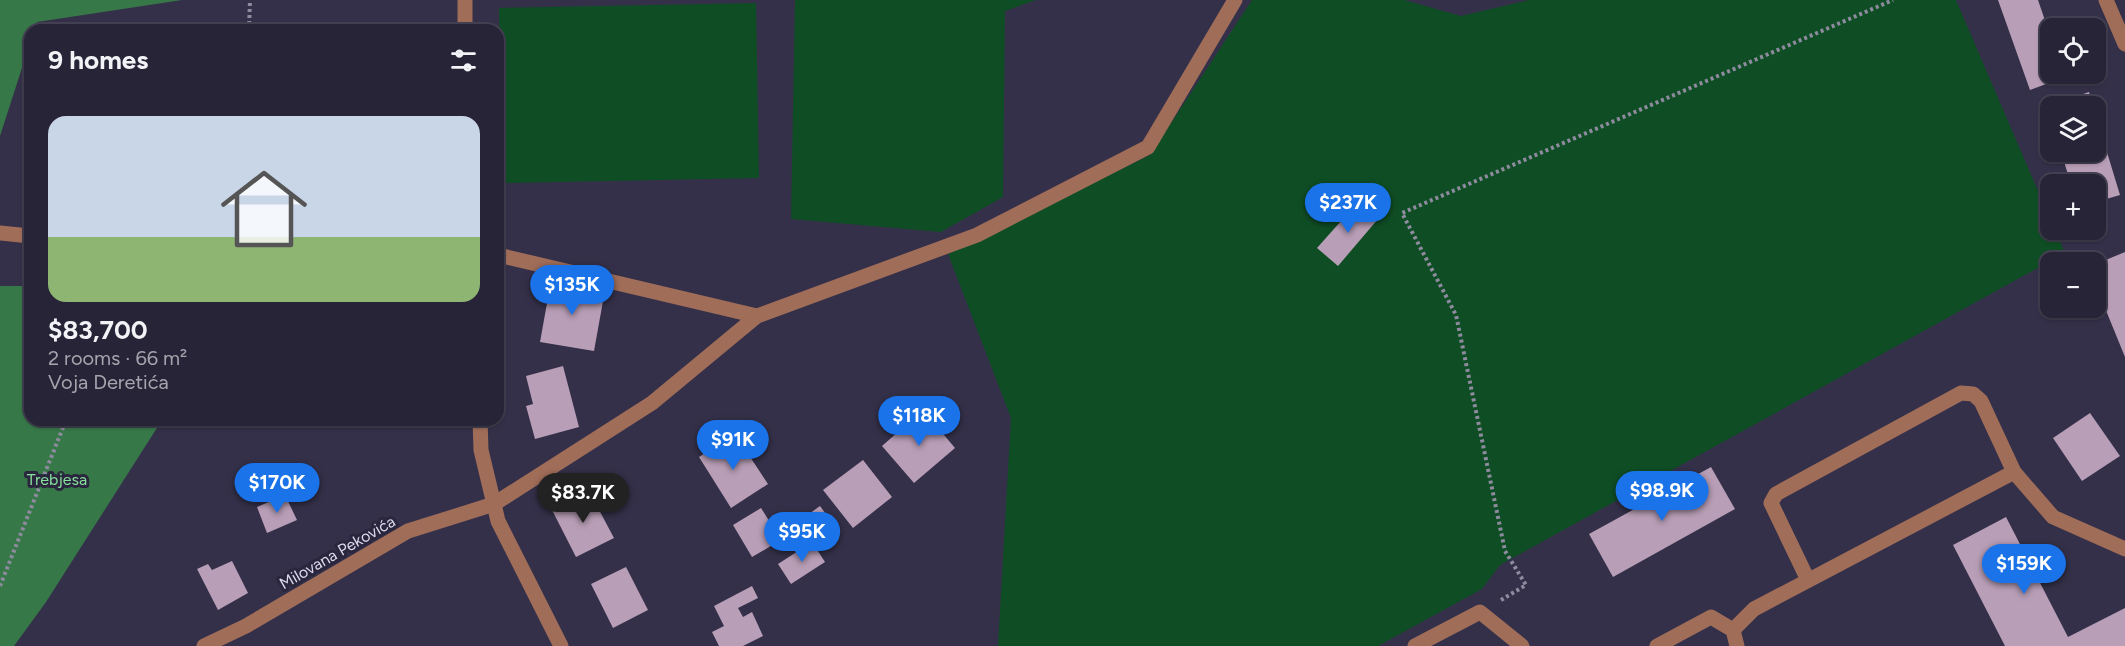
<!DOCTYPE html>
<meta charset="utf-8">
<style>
body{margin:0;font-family:Figtree,sans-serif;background:#2f2c3f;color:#f1f3f6;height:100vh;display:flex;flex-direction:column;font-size:22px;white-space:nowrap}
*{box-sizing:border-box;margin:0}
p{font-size:20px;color:#a4a4ad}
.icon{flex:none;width:33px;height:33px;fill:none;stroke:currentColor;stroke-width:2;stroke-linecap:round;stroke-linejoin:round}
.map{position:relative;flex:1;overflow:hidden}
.panel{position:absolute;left:24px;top:24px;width:480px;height:402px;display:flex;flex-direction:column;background:#272437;border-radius:18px;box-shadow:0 2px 4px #0004,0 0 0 2px #434152}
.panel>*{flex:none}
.buttons{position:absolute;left:2040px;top:18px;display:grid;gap:12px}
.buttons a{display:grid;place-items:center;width:66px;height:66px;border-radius:12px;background:#272437;box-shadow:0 2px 4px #0004,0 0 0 2px #434152;font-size:30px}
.price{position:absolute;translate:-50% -51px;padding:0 14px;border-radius:21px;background:#1a73e8;color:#fff;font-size:20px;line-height:39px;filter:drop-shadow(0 2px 3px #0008)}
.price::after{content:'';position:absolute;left:50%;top:36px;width:18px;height:14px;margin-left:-9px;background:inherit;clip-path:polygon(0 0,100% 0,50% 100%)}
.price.active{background:#222;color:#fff}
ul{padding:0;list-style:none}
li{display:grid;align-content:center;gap:12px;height:318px;padding:0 24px}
li span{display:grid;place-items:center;height:186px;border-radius:18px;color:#555}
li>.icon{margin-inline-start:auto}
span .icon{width:108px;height:108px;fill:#fffc;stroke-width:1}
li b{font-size:26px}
h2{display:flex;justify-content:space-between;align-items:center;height:72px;padding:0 24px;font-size:26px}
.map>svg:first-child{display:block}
.green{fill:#0f4e25}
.forest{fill:#377848}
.building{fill:#b89eb6}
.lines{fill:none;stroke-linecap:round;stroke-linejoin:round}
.path{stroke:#8e8b9f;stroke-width:4;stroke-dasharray:3 3;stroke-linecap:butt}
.minor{stroke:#a06d59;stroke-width:15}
.labels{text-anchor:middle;stroke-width:6;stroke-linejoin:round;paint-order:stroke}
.park-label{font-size:16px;fill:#87e19c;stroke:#2a263e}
.street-label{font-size:16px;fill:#dddbeb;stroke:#2a263e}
</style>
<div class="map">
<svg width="2125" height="646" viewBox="0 0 2125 646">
<rect width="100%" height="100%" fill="#343049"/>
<g class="green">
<path d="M 795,0 L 1036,0 L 1005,11 L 1003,197 L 941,232 L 791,219 Z"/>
<path d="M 1252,0 L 1404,0 L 1461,16 L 1529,0 L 1956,0 L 2050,219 L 2050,230 L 2055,230 L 2065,253 L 1500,565 L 1482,589 L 1378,646 L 998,646 L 1011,418 L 948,254 L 1150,155 Z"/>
<path d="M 756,3 L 759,178 L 502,183 L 499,8 Z"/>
</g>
<g class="forest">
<path d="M 0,0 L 182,0 L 37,22 L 34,30 L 30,30 L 30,43 L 0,136 Z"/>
<path d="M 0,286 L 30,286 L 30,420 L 162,420 L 46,602 L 14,646 L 0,646 Z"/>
</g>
<g class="building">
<path d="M 1998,0 L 2038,0 L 2050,35 L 2050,74 L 2064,74 L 2065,77 L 2030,90 Z"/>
<path d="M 2089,92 L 2093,106 L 2050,106 L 2050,143 L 2040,109 Z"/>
<path d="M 2096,116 L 2120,195 L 2096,202 L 2096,184 L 2071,184 L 2061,152 L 2096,152 Z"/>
<path d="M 1358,202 L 1378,219 L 1338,266 L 1317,248 Z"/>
<path d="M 2125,252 L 2125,357 L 2096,286 L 2096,264 Z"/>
<path d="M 551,281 L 605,290 L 594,351 L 540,342 Z"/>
<path d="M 563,366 L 579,427 L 535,439 L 526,406 L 533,404 L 526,376 Z"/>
<path d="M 923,410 L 955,448 L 914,483 L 882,446 Z"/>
<path d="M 2090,413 L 2120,456 L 2082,481 L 2053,438 Z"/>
<path d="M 735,434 L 768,484 L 731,508 L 699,457 Z"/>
<path d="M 863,460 L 892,497 L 853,528 L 823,490 Z"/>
<path d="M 1711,467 L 1735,509 L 1613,577 L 1589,534 Z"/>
<path d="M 589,491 L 614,538 L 576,557 L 552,510 Z"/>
<path d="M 285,495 L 297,520 L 267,533 L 257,507 Z"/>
<path d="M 820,506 L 833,524 L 808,542 L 795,524 Z"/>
<path d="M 761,508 L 781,540 L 752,557 L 733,525 Z"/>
<path d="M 2006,517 L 2068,637 L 2125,608 L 2125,646 L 2005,646 L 1953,545 Z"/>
<path d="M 812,542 L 825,562 L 791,584 L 778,564 Z"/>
<path d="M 232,561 L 248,593 L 218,610 L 197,569 L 208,564 L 212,570 Z"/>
<path d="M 626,567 L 648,610 L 613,628 L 591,584 Z"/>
<path d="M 752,586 L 758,598 L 738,608 L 743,617 L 752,612 L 763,636 L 743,646 L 719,646 L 712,632 L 724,626 L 714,606 Z"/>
</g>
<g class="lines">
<g class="path">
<path d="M 249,30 L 250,0"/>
<path d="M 0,586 L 66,420"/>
<path d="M 1501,600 L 1526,585 L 1505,551 L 1456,315 L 1402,213 L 1893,0"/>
</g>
<g class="minor">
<path d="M 465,0 L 465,30"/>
<path d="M 2106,0 L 2125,44"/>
<path d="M 0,233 L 30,236"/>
<path d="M 498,255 L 757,316 L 977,235 L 1148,147 L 1235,0"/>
<path d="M 480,420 L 481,450 L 498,521 L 561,646"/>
<path d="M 1808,580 L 1771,503 L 1776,494 L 1961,393 L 1973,394 L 1981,401 L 2014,472 L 2053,517 L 2125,549"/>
<path d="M 1733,630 L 1754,609 L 2014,472"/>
<path d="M 204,646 L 246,626 L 408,531 L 494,504 L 652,403 L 757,316"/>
<path d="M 1415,646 L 1480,612 L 1522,646"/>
<path d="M 1657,646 L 1711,617 L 1733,630 L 1737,646"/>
</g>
</g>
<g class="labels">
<g class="park-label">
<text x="57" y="485">Trebjesa</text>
</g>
<g class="street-label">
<text transform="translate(337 552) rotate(-30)" y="6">Milovana Pekovića</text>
</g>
</g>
</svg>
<div class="buttons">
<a><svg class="icon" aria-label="locate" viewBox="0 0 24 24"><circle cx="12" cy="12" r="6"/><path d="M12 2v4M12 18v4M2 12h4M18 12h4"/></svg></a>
<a><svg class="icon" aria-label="layers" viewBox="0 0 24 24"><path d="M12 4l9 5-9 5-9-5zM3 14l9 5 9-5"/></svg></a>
<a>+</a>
<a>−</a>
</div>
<b class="price" style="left:1348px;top:234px">$237K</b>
<b class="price" style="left:572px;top:316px">$135K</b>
<b class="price" style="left:919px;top:447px">$118K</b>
<b class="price" style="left:733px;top:471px">$91K</b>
<b class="price" style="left:277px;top:514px">$170K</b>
<b class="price" style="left:1662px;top:522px">$98.9K</b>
<b class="price active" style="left:583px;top:524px">$83.7K</b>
<b class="price" style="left:802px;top:563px">$95K</b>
<b class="price" style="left:2024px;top:595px">$159K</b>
<section class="panel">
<h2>9 homes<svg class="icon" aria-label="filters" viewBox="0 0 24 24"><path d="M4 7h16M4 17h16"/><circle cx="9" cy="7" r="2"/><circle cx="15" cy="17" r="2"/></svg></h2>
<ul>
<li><span style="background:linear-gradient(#c9d6e8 65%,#8fb573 0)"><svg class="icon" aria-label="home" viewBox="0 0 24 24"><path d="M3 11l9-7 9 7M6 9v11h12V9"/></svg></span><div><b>$83,700</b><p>2 rooms · 66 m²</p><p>Voja Deretića</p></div></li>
</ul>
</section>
</div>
